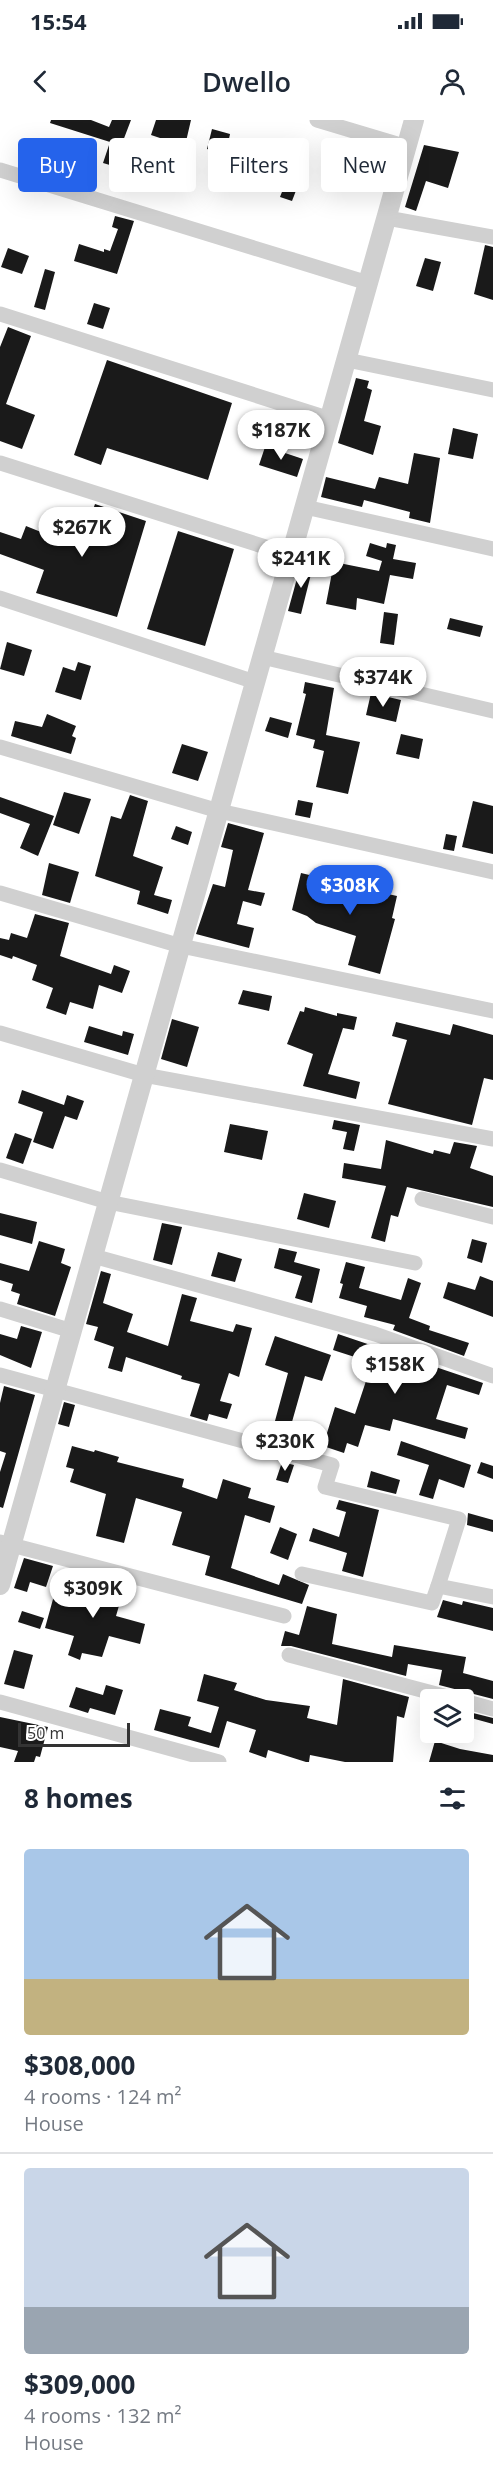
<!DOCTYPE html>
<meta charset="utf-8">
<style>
body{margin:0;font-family:"Open Sans",sans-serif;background:#f2f2f3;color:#1f2937;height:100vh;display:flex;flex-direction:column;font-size:22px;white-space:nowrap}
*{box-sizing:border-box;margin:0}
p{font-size:20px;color:#747a83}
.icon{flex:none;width:33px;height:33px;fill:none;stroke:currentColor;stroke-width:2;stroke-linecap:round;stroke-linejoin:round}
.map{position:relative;height:1642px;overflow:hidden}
.sheet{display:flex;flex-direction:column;background:#fff;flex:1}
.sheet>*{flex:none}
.hud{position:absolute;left:18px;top:18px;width:458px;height:54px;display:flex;gap:12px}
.controls{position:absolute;left:420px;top:1569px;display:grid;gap:12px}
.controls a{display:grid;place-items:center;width:54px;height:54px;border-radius:6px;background:#fff;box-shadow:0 6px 24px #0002;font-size:30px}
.scale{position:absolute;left:18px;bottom:15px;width:112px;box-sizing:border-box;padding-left:6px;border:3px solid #333;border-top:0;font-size:16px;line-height:21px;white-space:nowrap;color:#333;-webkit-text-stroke:4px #fff;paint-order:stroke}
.price{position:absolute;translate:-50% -51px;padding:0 14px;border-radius:21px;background:#fff;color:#222;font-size:20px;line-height:39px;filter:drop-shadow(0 2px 3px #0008)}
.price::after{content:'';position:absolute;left:50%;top:36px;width:18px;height:14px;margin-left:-9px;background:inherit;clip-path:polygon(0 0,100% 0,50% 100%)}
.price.selected{background:#2563eb;color:#fff}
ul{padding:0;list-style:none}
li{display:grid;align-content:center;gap:12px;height:318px;padding:0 24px}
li+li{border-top:2px solid #e0e1e3}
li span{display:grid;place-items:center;height:186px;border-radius:6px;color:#555}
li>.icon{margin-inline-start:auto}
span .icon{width:108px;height:108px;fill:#fffc;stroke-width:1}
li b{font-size:26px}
h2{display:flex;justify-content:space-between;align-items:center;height:72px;padding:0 24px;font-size:26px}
.chip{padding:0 21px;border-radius:6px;background:#fff;box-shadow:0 6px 24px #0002;font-size:21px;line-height:54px}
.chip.selected{background:#2563eb;color:#fff}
.status{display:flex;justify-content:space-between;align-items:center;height:42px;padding:0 30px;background:#fff;direction:ltr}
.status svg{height:16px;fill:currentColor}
header{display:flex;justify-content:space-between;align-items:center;height:78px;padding:0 24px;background:#fff;font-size:27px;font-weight:600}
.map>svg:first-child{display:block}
.building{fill:#1a1a1a}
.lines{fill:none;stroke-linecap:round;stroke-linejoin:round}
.minor{stroke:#d0d0d0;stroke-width:15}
.tertiary{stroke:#d0d0d0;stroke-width:20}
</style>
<div class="status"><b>15:54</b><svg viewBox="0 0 49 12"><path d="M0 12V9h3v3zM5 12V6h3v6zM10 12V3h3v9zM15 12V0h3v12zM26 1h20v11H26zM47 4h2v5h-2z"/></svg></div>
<header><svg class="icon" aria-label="back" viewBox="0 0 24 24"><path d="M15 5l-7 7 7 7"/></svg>Dwello<svg class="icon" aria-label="person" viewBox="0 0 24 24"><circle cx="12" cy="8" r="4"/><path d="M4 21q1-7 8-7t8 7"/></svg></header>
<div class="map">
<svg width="493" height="1642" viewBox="0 0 493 1642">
<rect width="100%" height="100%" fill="#fff"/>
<g class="building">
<path d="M 51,0 L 91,0 L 109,7 L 112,0 L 131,0 L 123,21 L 128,22 L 120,48 L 103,43 L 110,22 L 50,3 Z"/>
<path d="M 156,0 L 191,0 L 177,60 L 166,56 L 178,24 L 151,15 Z"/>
<path d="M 212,9 L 230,14 L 226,34 L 207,29 Z"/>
<path d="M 232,25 L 265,34 L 261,50 L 254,48 L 247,68 L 224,60 L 231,41 L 228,40 Z"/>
<path d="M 424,25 L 459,32 L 448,68 L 426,61 L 416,91 L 405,87 Z"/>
<path d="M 62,31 L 79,36 L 74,55 L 56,50 Z"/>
<path d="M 285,64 L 297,68 L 292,81 L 280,77 Z"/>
<path d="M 115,96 L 134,101 L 117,154 L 74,141 L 79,124 L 104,132 L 104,129 L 110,131 L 118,109 L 112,107 Z"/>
<path d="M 485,125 L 493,127 L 493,180 L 474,174 Z"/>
<path d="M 8,128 L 29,136 L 22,154 L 1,147 Z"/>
<path d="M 425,138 L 441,142 L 433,171 L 416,166 Z"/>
<path d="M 45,149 L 55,152 L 45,190 L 34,187 Z"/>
<path d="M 94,183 L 110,188 L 103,209 L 87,204 Z"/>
<path d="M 8,207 L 31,216 L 6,284 L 35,295 L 22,329 L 0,321 L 0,227 Z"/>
<path d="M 107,240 L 232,283 L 208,360 L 107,328 L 101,345 L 74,335 Z"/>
<path d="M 356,258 L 369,261 L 367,268 L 372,270 L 364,301 L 381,306 L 373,335 L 338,323 Z"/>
<path d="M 453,308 L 478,314 L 473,339 L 448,334 Z"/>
<path d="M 266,324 L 277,327 L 276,330 L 303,339 L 297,357 L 259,345 Z"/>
<path d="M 414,333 L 440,338 L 430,403 L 409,398 L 410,392 L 364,380 L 362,387 L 321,377 L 326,357 L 375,369 L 379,357 L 408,364 Z"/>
<path d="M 95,384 L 146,401 L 117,497 L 36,473 L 44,450 L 0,434 L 0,412 L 21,419 L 26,406 L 56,418 L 66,389 L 90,398 Z"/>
<path d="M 178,411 L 234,429 L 205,526 L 147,509 Z"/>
<path d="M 370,423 L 386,428 L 387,423 L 396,425 L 393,439 L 416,443 L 413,459 L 390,455 L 384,484 L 357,478 L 356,490 L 326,484 L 334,442 L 379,451 L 382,441 L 366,436 Z"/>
<path d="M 301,444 L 313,446 L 301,494 L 288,491 Z"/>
<path d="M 384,492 L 398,494 L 394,525 L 380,523 Z"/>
<path d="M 450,498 L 483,506 L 480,517 L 447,509 Z"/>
<path d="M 7,522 L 32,530 L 24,556 L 0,549 Z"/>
<path d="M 78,542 L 91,546 L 81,580 L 55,572 L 63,547 L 75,551 Z"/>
<path d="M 305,562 L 334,568 L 326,615 L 360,622 L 348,674 L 316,667 L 324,631 L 313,628 L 315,620 L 296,615 L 306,574 L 303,573 Z"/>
<path d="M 371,573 L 401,580 L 396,602 L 366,595 Z"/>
<path d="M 47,594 L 76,606 L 72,616 L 76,618 L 71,634 L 11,616 L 15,601 L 42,607 Z"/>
<path d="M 270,597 L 292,603 L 288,618 L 265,611 Z"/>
<path d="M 401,614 L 423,619 L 419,639 L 396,634 Z"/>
<path d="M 182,624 L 208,632 L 198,661 L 172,653 Z"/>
<path d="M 64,672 L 91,679 L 79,714 L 53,705 Z"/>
<path d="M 130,675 L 148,681 L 133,736 L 163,747 L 154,775 L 172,780 L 168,794 L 137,784 L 140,771 L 95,756 L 111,696 L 121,699 Z"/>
<path d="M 0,677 L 54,696 L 38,736 L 20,728 L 30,704 L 0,693 Z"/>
<path d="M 298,680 L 313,683 L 310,698 L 295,695 Z"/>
<path d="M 473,681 L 493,686 L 493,734 L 462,727 Z"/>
<path d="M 228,703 L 264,713 L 248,770 L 265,773 L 261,786 L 243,781 L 237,804 L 254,808 L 249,828 L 196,814 L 213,764 L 225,767 L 233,730 L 221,727 Z"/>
<path d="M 176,706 L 192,712 L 188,725 L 171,719 Z"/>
<path d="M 446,714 L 457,716 L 454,731 L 443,729 Z"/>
<path d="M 49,743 L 79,752 L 70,783 L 42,775 Z"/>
<path d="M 301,753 L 343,763 L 344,760 L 362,764 L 361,768 L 397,776 L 392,798 L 395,799 L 380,854 L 348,845 L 356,816 L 316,803 L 307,796 L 292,790 Z"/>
<path d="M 35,794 L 69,803 L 60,836 L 111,854 L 114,845 L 130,851 L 122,873 L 99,865 L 93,889 L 70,882 L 66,895 L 46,888 L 53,868 L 32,860 L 37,845 L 13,836 L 12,839 L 0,835 L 0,818 L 9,820 L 11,813 L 27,818 Z"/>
<path d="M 243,870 L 272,876 L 269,891 L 238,884 Z"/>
<path d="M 305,887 L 337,896 L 337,893 L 357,897 L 354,910 L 343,908 L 328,954 L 360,962 L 356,979 L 303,966 L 313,934 L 287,924 L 300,891 L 304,892 Z"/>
<path d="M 172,899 L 199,907 L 187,947 L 161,939 Z"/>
<path d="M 396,902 L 450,915 L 453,904 L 493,915 L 493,960 L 484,958 L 472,1005 L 388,984 L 407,920 L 392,916 Z"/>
<path d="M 89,906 L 122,916 L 123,911 L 134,914 L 128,935 L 84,922 Z"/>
<path d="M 22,970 L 64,985 L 67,975 L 84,981 L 77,1000 L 65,996 L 53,1029 L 33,1022 L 43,992 L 18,983 Z"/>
<path d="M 334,1000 L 360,1005 L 354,1031 L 343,1029 L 347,1012 L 332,1009 Z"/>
<path d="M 230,1004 L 268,1011 L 262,1040 L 224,1032 Z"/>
<path d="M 15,1013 L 32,1019 L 23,1044 L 6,1038 Z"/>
<path d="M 386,1020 L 433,1034 L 434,1030 L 450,1034 L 454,1022 L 477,1026 L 470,1048 L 493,1056 L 493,1087 L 407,1067 L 398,1097 L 391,1095 L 385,1122 L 371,1118 L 386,1066 L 342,1058 L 344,1043 L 381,1049 Z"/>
<path d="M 304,1073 L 336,1081 L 329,1108 L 297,1099 Z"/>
<path d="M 0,1093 L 37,1102 L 32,1124 L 0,1115 Z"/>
<path d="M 162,1103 L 182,1107 L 172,1145 L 153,1140 Z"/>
<path d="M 472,1119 L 487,1123 L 482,1143 L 467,1138 Z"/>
<path d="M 39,1121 L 65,1129 L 61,1143 L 71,1147 L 55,1196 L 17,1184 L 20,1174 L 11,1171 L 13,1164 L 0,1160 L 0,1143 L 29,1151 Z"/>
<path d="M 279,1128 L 297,1132 L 294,1142 L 320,1149 L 312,1183 L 295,1178 L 302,1156 L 274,1148 Z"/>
<path d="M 218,1132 L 242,1139 L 235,1162 L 211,1156 Z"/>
<path d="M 346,1142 L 365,1147 L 359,1168 L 401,1180 L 408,1158 L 421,1163 L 409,1198 L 430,1206 L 429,1210 L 469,1223 L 464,1236 L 393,1210 L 395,1205 L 364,1197 L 367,1186 L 339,1178 L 343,1164 L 340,1163 Z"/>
<path d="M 101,1151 L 111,1154 L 103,1183 L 133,1194 L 127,1212 L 168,1226 L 182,1174 L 197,1178 L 190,1201 L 233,1212 L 236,1204 L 252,1208 L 239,1257 L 229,1253 L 220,1281 L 232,1284 L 227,1299 L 209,1294 L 207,1301 L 190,1296 L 200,1264 L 181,1259 L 182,1256 L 126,1237 L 122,1252 L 108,1248 L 114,1227 L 94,1220 L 98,1207 L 86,1204 Z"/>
<path d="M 480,1156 L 493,1161 L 493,1197 L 443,1178 L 448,1162 L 475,1170 Z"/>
<path d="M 21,1206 L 42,1212 L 31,1248 L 0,1235 L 0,1214 L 17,1219 Z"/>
<path d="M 338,1214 L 483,1263 L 479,1275 L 447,1265 L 436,1299 L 468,1308 L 465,1319 L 393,1299 L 390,1311 L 365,1305 L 358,1327 L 347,1323 L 344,1333 L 323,1326 L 335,1287 L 355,1294 L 371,1246 L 363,1243 L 364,1240 L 333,1230 Z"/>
<path d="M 275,1216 L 331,1235 L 322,1261 L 305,1256 L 288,1316 L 272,1312 L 288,1253 L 265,1245 Z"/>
<path d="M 4,1266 L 35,1275 L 3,1388 L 0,1387 L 0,1352 L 6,1333 L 0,1331 L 0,1283 Z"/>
<path d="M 64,1282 L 75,1285 L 69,1307 L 58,1304 Z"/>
<path d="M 401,1321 L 471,1345 L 464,1368 L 439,1359 L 433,1379 L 419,1375 L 429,1345 L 397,1335 Z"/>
<path d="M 72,1326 L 94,1332 L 95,1330 L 119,1337 L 117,1342 L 184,1359 L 182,1367 L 217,1379 L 223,1359 L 251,1368 L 248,1378 L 275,1386 L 270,1403 L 245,1395 L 231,1448 L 279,1465 L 283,1454 L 309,1465 L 302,1484 L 205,1455 L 210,1436 L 172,1425 L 182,1392 L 136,1378 L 124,1423 L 96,1416 L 106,1374 L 70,1362 L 74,1349 L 66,1347 Z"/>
<path d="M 282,1342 L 294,1345 L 288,1363 L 276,1360 Z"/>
<path d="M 481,1342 L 493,1346 L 493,1359 L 477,1353 Z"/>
<path d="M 371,1351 L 400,1360 L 396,1374 L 367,1367 Z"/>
<path d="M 339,1380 L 379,1390 L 363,1457 L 342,1451 L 347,1433 L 309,1421 L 313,1408 L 339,1417 L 346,1392 L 336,1389 Z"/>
<path d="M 468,1393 L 493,1400 L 493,1412 L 467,1405 Z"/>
<path d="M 280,1407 L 297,1414 L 288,1440 L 270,1433 Z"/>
<path d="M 24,1438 L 53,1446 L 46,1467 L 30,1462 L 27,1472 L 14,1468 Z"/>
<path d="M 94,1456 L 125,1465 L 116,1496 L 145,1504 L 140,1524 L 109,1516 L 102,1537 L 82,1533 L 80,1540 L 68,1535 L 74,1516 L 45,1508 L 55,1472 L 87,1481 Z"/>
<path d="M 443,1480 L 462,1485 L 463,1481 L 493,1488 L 493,1511 L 437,1497 Z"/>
<path d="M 307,1486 L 337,1494 L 332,1524 L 392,1537 L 394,1525 L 466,1537 L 463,1553 L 493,1561 L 493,1579 L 439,1565 L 442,1550 L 408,1544 L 406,1556 L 291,1526 L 281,1526 L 285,1511 L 299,1515 Z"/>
<path d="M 22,1491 L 44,1498 L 40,1509 L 18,1502 Z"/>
<path d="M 14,1530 L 33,1535 L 24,1569 L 4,1564 Z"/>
<path d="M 204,1554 L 237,1563 L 234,1570 L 266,1580 L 310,1586 L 307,1598 L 337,1605 L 343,1559 L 409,1577 L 404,1598 L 397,1596 L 393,1642 L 345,1642 L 310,1635 L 309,1642 L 306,1642 L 268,1630 L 266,1638 L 249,1632 L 256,1610 L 227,1601 L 219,1628 L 154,1610 L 160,1589 L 191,1597 L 188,1606 L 211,1613 L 219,1587 L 197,1581 Z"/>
<path d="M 106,1565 L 123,1570 L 115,1595 L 90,1588 L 88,1593 L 69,1587 L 76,1567 L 103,1575 Z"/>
<path d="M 465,1591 L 493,1598 L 493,1604 L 464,1596 Z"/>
<path d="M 0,1597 L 48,1607 L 40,1637 L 36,1636 L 34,1642 L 14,1642 L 18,1631 L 0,1627 Z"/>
<path d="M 435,1621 L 460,1629 L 493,1635 L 493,1642 L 429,1642 Z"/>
</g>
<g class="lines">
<g class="minor">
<path d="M 317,0 L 407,27"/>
<path d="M 0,50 L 368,163"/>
<path d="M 387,98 L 493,117"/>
<path d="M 0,194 L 330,299"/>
<path d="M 347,240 L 493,270"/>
<path d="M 0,343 L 291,435"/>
<path d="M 305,387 L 493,429"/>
<path d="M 0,478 L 255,562"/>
<path d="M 262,537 L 493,591"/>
<path d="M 0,627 L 219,691 L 493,752"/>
<path d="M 0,773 L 181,826 L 493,891"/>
<path d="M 0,913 L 144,955 L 493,1019"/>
<path d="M 0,1050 L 108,1082 L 415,1143"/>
<path d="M 422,1079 L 493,1097"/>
<path d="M 93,1136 L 375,1214 L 493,1256"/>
<path d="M 0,1189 L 72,1211"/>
<path d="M 0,1255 L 332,1345 L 325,1367 L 459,1399 L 438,1466 L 493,1477"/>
<path d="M 0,1422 L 284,1496"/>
<path d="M 302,1454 L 432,1483 L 438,1466"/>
<path d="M 289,1535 L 459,1580"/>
<path d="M 464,1581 L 493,1589"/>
<path d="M 0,1582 L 219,1642"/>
</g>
<path class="tertiary" d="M 0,1465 L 414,0"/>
</g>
</svg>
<div class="controls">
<a><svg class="icon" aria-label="layers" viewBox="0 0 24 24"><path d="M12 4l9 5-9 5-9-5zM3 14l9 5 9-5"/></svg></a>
</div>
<div class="scale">50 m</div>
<b class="price" style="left:281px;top:341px">$187K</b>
<b class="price" style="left:82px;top:438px">$267K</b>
<b class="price" style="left:301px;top:469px">$241K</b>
<b class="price" style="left:383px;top:588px">$374K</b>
<b class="price selected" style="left:350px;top:796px">$308K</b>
<b class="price" style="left:395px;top:1275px">$158K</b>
<b class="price" style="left:285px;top:1352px">$230K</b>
<b class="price" style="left:93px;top:1499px">$309K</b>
<div class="hud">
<a class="chip selected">Buy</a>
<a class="chip">Rent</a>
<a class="chip">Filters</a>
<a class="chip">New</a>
</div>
</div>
<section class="sheet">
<h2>8 homes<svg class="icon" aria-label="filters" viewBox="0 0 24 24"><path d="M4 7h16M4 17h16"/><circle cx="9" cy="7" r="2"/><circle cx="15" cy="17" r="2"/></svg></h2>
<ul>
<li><span style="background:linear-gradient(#a9c7e8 70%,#c2b280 0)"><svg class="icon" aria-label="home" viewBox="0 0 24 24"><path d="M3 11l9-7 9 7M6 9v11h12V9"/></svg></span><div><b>$308,000</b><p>4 rooms · 124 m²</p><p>House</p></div></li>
<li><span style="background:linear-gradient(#c9d6e8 75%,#9aa5b1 0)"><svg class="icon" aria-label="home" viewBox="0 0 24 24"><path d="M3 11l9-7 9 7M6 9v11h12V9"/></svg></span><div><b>$309,000</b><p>4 rooms · 132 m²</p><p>House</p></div></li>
</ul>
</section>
